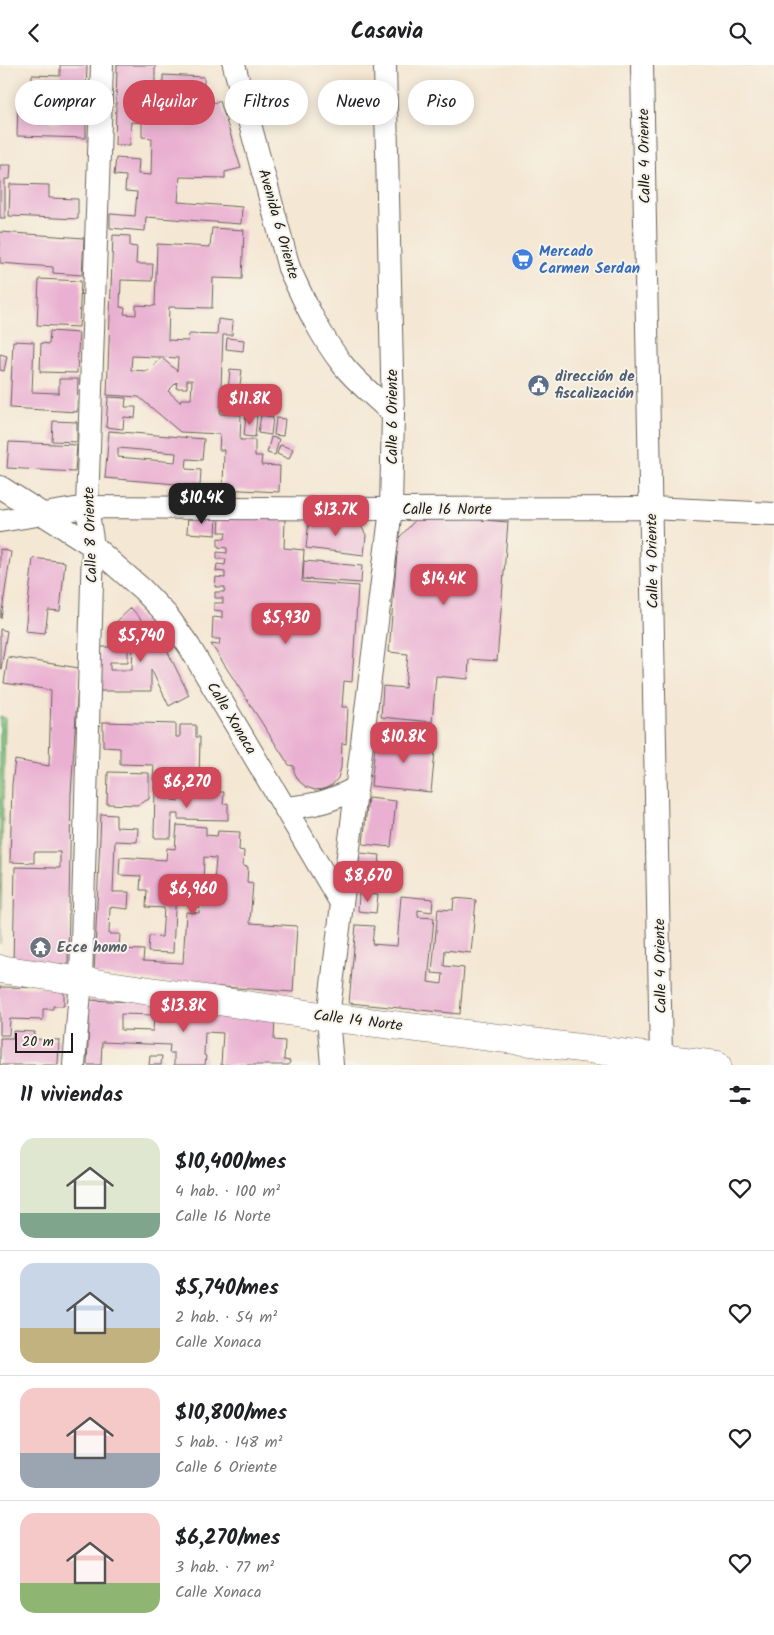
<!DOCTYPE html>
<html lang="es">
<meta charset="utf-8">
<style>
body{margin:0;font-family:Kalam,sans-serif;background:#f6f6f6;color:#202124;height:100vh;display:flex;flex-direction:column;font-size:19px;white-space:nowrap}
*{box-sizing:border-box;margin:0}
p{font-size:16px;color:#757577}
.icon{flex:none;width:28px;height:28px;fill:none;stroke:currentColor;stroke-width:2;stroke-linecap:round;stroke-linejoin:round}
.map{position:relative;height:1000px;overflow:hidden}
.side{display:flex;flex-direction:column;background:#fff;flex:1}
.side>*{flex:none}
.banner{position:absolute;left:15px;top:15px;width:500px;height:45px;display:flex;gap:10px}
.scale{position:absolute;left:15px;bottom:12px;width:58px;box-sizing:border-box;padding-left:5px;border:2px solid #1c1c1c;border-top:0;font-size:14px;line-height:18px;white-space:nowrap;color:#1c1c1c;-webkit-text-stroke:4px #f7f3e8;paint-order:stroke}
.price{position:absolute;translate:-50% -42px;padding:0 11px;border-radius:10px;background:#d1495b;color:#fff;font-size:16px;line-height:32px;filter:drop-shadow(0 1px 2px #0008)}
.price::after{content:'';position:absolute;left:50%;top:30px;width:15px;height:11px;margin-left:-8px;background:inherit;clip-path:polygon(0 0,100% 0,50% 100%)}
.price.active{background:#222;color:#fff}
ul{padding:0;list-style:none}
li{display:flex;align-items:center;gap:15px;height:125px;padding:0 20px}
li+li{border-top:1px solid #e0e0e0}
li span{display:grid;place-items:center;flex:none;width:140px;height:100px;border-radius:15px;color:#555}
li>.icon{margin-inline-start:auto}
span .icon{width:60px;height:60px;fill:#fffc;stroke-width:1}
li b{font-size:21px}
h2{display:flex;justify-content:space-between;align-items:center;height:60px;padding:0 20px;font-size:21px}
.tag{padding:0 18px;border-radius:22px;background:#fff;box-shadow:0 2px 12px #0003;font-size:18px;line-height:45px}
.tag.active{background:#d1495b;color:#fff}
header{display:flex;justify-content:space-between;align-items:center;height:65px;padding:0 20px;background:#fff;font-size:22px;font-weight:700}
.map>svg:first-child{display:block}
.green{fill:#87cc87;stroke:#527452}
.building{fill:#eab0d2;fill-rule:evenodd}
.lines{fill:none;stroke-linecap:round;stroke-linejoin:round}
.minor-casing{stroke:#68635c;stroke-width:24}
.major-casing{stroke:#68635c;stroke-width:29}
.minor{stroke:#fff;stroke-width:22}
.major{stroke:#fff;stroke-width:28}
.labels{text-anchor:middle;stroke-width:4;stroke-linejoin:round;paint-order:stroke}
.street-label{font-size:15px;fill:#1c1c1c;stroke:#f7f3e8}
.shop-label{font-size:15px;font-weight:bold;fill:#366cbe;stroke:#f7f3e8;text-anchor:start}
.service-label{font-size:15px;font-weight:bold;fill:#4e5e75;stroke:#f7f3e8;text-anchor:start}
.worship-label{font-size:15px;font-weight:bold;fill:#5b616d;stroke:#f7f3e8;text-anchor:start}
</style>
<header><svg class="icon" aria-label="back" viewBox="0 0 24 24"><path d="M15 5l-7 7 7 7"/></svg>Casavia<svg class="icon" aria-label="search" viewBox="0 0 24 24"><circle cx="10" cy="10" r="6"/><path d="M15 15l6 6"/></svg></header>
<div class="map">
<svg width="774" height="1000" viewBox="0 0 774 1000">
<rect width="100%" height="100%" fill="#f7f3e8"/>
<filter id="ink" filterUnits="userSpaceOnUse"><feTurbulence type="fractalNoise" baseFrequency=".02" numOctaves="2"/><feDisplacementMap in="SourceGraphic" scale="10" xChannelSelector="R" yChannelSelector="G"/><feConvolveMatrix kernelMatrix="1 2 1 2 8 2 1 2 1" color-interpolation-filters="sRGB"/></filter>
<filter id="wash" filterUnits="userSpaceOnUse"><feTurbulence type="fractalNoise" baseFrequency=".0096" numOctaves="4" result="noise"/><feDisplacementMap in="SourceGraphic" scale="20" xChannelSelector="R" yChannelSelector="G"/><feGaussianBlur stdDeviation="1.12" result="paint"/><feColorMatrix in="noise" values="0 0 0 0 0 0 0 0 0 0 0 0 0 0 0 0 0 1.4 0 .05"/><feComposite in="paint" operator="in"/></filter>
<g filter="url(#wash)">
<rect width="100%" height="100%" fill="#f4e7d3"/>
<path class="green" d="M 0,651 L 5,653 L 0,879 Z"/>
<g id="blocks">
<g class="building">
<path d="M 60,0 L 87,0 L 86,29 L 32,27 L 32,10 L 60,11 Z"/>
<path d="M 117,0 L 155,0 L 155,18 L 163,18 L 163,10 L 204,12 L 204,35 L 205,40 L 220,36 L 241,103 L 225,107 L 225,113 L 180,112 L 178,137 L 242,142 L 241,159 L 146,152 L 145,166 L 110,163 L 110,149 L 135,151 L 137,127 L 125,126 L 126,111 L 114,110 L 116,93 L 139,95 L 138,109 L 151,110 L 152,73 L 142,72 L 142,58 L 131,57 L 130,80 L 115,80 Z"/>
<path d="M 18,36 L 86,38 L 86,73 L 17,71 ZM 51,48 L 59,48 L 59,58 L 50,57 Z"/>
<path d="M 0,100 L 11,100 L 10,114 L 5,114 L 5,153 L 0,153 Z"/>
<path d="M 10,119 L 49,120 L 49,133 L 78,134 L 78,154 L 9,151 Z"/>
<path d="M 212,163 L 244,165 L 242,214 L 213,213 L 212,243 L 169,242 L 168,275 L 188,276 L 189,269 L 217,270 L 218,254 L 233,256 L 232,270 L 223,270 L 220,349 L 241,350 L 240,375 L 255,375 L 255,391 L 262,391 L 261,400 L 280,401 L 279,427 L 223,424 L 224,385 L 219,385 L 220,369 L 180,367 L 139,332 L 107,330 L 113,170 L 130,171 L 130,181 L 137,182 L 136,199 L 153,199 L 152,216 L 121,215 L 120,242 L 125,243 L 124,249 L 136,250 L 136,240 L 155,241 L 157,179 L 210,182 ZM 132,291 L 155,292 L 161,292 L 148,306 L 131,305 ZM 161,292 L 178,293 L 177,306 ZM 187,315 L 192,315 L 191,334 L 181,334 L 180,337 L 168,326 L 177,317 L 176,323 L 187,323 Z"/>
<path d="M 0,167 L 84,173 L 82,210 L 53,208 L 53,202 L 0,198 Z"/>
<path d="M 39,214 L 81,216 L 79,262 L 37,260 Z"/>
<path d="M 50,266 L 79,268 L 77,308 L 40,307 L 41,278 L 49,279 Z"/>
<path d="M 227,273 L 244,275 L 243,286 L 226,284 Z"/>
<path d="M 13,276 L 34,277 L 32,327 L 59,328 L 59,314 L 78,314 L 77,347 L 10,343 Z"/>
<path d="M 0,289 L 7,291 L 4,306 L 0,305 Z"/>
<path d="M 230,304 L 242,305 L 239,327 L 228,326 Z"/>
<path d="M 108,332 L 126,333 L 125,342 L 136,342 L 135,353 L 124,352 L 123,364 L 106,362 Z"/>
<path d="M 239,338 L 254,340 L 253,350 L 238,348 Z"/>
<path d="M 246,350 L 257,351 L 255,372 L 244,371 Z"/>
<path d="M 261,350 L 273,352 L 271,370 L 258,368 Z"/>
<path d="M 276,353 L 285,354 L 283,371 L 274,370 Z"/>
<path d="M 53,356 L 77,357 L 77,377 L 52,376 Z"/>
<path d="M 109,366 L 204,374 L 202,395 L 187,394 L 186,404 L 201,405 L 200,421 L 105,413 ZM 118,383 L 176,388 L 175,397 L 118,392 Z"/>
<path d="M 271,372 L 279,374 L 275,390 L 267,388 Z"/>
<path d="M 9,377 L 77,380 L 75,407 L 7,403 Z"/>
<path d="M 280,380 L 293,384 L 289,394 L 277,389 Z"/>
<path d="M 188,449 L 217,451 L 216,470 L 187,468 Z"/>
<path d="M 220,450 L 285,455 L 284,483 L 304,485 L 302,517 L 358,521 L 352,617 L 344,616 L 342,642 L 348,642 L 346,679 L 342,678 L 341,703 L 338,713 L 332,720 L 324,724 L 315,725 L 306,722 L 299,716 L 294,707 L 294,701 L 289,700 L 211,579 L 219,580 L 220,574 L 212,574 L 213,552 L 222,553 L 222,546 L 214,545 L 214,538 L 223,538 L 223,533 L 215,533 L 215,527 L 224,527 L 225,522 L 215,522 L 216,512 L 225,513 L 225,507 L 216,506 L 217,499 L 225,500 L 226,494 L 217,494 L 217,487 L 227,488 L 227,483 L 218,482 L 218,473 L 225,474 L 226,467 L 219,467 Z"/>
<path d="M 420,450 L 508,457 L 497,596 L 469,594 L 468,614 L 436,611 L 432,657 L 381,652 L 383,621 L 405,623 L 408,589 L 389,587 L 398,474 Z"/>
<path d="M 309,454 L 360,459 L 366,470 L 364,490 L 306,483 Z"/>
<path d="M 0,484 L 11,487 L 1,553 L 0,553 Z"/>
<path d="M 33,493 L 65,497 L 60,546 L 48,545 L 45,568 L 25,566 Z"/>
<path d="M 304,496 L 362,501 L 361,518 L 303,514 Z"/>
<path d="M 131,543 L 164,579 L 189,630 L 169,641 L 151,604 L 151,626 L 100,626 L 100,582 L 128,582 L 128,597 L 110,597 L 110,605 L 132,605 L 133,579 L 114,559 Z"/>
<path d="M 0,564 L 7,566 L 1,604 L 0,604 Z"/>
<path d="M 8,592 L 79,603 L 71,729 L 68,899 L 13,898 L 15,802 L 60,803 L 60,787 L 34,787 L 34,798 L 10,797 L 12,719 L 15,695 L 49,701 L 51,625 L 4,618 Z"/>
<path d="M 103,657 L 176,659 L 176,672 L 180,672 L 180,660 L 196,660 L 196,672 L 200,672 L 199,716 L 153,715 L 154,700 L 120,699 L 120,683 L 103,682 Z"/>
<path d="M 376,670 L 436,676 L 431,727 L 371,721 Z"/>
<path d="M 108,707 L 149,708 L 149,734 L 137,740 L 107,739 Z"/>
<path d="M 205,721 L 215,721 L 215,727 L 224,727 L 223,739 L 228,738 L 228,755 L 178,754 L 178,749 L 172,749 L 171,773 L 154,773 L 155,723 L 172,724 L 172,735 L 179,736 L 179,728 L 205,728 Z"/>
<path d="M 368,733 L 396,736 L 391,782 L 363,779 Z"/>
<path d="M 101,749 L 116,750 L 116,762 L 138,763 L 137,777 L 115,776 L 113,827 L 129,827 L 128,844 L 110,842 L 109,869 L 120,869 L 119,884 L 144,885 L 143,896 L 183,898 L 186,847 L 199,848 L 201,829 L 213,830 L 216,793 L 204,792 L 203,823 L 176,822 L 173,888 L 148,887 L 149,871 L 162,872 L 164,843 L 146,842 L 147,825 L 140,825 L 141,811 L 119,810 L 120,792 L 166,795 L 167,783 L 175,784 L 177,760 L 206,762 L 206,770 L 217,771 L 218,766 L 240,767 L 239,785 L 244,786 L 243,801 L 248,802 L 247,817 L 253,818 L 250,858 L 297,861 L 293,927 L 195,920 L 94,909 Z"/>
<path d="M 360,788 L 380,790 L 378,807 L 358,805 Z"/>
<path d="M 359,828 L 378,830 L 376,848 L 358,846 Z"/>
<path d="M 401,831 L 433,834 L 432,847 L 418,845 L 418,852 L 434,853 L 428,917 L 442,919 L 443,909 L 432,908 L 438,844 L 453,845 L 454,833 L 476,835 L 471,888 L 445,885 L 444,901 L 464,903 L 460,949 L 349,938 L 356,860 L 374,861 L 372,879 L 397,881 Z"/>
<path d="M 0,922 L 64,923 L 64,941 L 53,941 L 53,944 L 43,944 L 43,955 L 10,954 L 9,970 L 0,970 Z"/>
<path d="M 90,935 L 173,939 L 172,944 L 275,951 L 274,975 L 285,976 L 284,995 L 290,996 L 289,1000 L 221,1000 L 223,968 L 205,967 L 204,990 L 206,991 L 205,1000 L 174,1000 L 174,988 L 169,988 L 170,980 L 102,977 L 101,1000 L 87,1000 ZM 121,949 L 154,950 L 153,966 L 121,965 Z"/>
<path d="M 13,966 L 35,967 L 34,974 L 59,975 L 58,1000 L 0,1000 L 0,973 L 13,973 Z"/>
<path d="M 150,991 L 162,991 L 161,1000 L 149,1000 Z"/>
</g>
</g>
</g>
<g filter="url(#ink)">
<use href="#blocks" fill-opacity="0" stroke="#68635c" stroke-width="1"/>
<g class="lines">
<defs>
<g id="minor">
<path d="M 234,0 L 289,203 C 304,236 320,271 343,300 C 357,318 377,333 393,349"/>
<path d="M 642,0 L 661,993"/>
<path d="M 0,422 L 93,481 L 142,524 L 167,550 L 189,581 L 341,838"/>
<path d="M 0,456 L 87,442 L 391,444 L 651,443 L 774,449"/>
<path d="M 286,743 C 316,740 329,737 356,723"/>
<path d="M 74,1000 L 81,915 L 93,481 L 87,442 L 102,0"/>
<path d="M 332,1000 L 328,952 L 391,444 L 393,349 L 385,0"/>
</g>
<path id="major" d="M 0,904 L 328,952 L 717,1000"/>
</defs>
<use href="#minor" class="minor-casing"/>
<use href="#major" class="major-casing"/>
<use href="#minor" class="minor"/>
<use href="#major" class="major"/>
</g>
</g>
<defs>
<symbol id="supermarket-disc" viewBox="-11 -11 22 22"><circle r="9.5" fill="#3f7fe0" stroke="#f7f3e8"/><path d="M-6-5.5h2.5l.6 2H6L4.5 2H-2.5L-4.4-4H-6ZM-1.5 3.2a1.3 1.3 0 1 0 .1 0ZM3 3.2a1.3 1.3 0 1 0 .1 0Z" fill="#fff"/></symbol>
<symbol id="civic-disc" viewBox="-11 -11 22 22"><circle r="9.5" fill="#5c6f8a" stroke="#f7f3e8"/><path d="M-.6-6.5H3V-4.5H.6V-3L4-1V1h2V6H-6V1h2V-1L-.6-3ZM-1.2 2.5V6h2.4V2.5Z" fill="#fff"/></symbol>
<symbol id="temple-disc" viewBox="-11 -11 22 22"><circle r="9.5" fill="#6b7280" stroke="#f7f3e8"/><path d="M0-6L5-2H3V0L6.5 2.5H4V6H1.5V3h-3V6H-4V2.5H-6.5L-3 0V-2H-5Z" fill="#fff"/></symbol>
</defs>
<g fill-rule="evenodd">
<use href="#supermarket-disc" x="510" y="182" width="25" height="25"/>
<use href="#civic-disc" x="526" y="308" width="25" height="25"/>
<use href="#temple-disc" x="28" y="870" width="25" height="25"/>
</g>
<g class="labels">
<g class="street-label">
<text transform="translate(644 91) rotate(-91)" y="5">Calle 4 Oriente</text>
<text transform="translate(279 159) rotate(74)" y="5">Avenida 6 Oriente</text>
<text transform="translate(392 352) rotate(-90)" y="5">Calle 6 Oriente</text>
<text x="447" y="449">Calle 16 Norte</text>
<text transform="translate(90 470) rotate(-92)" y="5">Calle 8 Oriente</text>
<text transform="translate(652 496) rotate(-91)" y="5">Calle 4 Oriente</text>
<text transform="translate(232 653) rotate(59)" y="5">Calle Xonaca</text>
<text transform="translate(660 901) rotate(-91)" y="5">Calle 4 Oriente</text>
<text transform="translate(358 955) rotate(7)" y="5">Calle 14 Norte</text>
</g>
<g class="shop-label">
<text x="539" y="191">Mercado<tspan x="539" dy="17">Carmen Serdan</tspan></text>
</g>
<g class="service-label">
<text x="555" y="316">dirección de<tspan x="555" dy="17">fiscalización</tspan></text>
</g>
<g class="worship-label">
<text x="57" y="887">Ecce homo</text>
</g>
</g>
</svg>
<div class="scale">20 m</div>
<b class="price" style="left:250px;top:361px">$11.8K</b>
<b class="price active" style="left:202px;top:460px">$10.4K</b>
<b class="price" style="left:336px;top:472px">$13.7K</b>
<b class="price" style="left:444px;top:541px">$14.4K</b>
<b class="price" style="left:286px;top:580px">$5,930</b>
<b class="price" style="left:141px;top:598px">$5,740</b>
<b class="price" style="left:404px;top:699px">$10.8K</b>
<b class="price" style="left:187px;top:744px">$6,270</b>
<b class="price" style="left:368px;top:838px">$8,670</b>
<b class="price" style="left:193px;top:851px">$6,960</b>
<b class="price" style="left:184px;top:968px">$13.8K</b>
<div class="banner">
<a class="tag">Comprar</a>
<a class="tag active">Alquilar</a>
<a class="tag">Filtros</a>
<a class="tag">Nuevo</a>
<a class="tag">Piso</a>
</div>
</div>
<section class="side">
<h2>11 viviendas<svg class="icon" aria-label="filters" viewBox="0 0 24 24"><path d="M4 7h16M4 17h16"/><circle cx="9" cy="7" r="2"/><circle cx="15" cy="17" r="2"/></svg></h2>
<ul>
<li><span style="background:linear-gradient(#dfe7d0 75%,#7fa58c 0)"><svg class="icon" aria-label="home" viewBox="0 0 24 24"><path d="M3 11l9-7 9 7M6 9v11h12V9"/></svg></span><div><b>$10,400/mes</b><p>4 hab. · 100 m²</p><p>Calle 16 Norte</p></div><svg class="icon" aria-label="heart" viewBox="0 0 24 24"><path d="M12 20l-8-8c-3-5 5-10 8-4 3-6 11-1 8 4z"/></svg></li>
<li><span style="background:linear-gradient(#c9d6e8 65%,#c2b280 0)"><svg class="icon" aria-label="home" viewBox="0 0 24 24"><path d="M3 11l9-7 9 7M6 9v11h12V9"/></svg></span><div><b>$5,740/mes</b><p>2 hab. · 54 m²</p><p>Calle Xonaca</p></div><svg class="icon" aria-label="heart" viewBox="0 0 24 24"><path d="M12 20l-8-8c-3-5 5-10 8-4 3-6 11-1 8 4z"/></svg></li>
<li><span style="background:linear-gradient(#f6c9c9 65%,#9aa5b1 0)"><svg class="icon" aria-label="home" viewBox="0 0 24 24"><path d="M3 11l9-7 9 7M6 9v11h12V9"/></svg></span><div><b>$10,800/mes</b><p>5 hab. · 148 m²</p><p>Calle 6 Oriente</p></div><svg class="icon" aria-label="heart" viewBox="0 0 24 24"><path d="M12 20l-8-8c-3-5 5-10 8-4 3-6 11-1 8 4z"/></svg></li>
<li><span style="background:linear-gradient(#f6c9c9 70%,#8fb573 0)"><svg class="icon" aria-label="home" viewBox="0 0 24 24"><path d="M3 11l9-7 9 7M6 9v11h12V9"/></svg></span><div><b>$6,270/mes</b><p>3 hab. · 77 m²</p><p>Calle Xonaca</p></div><svg class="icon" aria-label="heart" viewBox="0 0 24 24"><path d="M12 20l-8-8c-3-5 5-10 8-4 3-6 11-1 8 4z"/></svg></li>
</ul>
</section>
